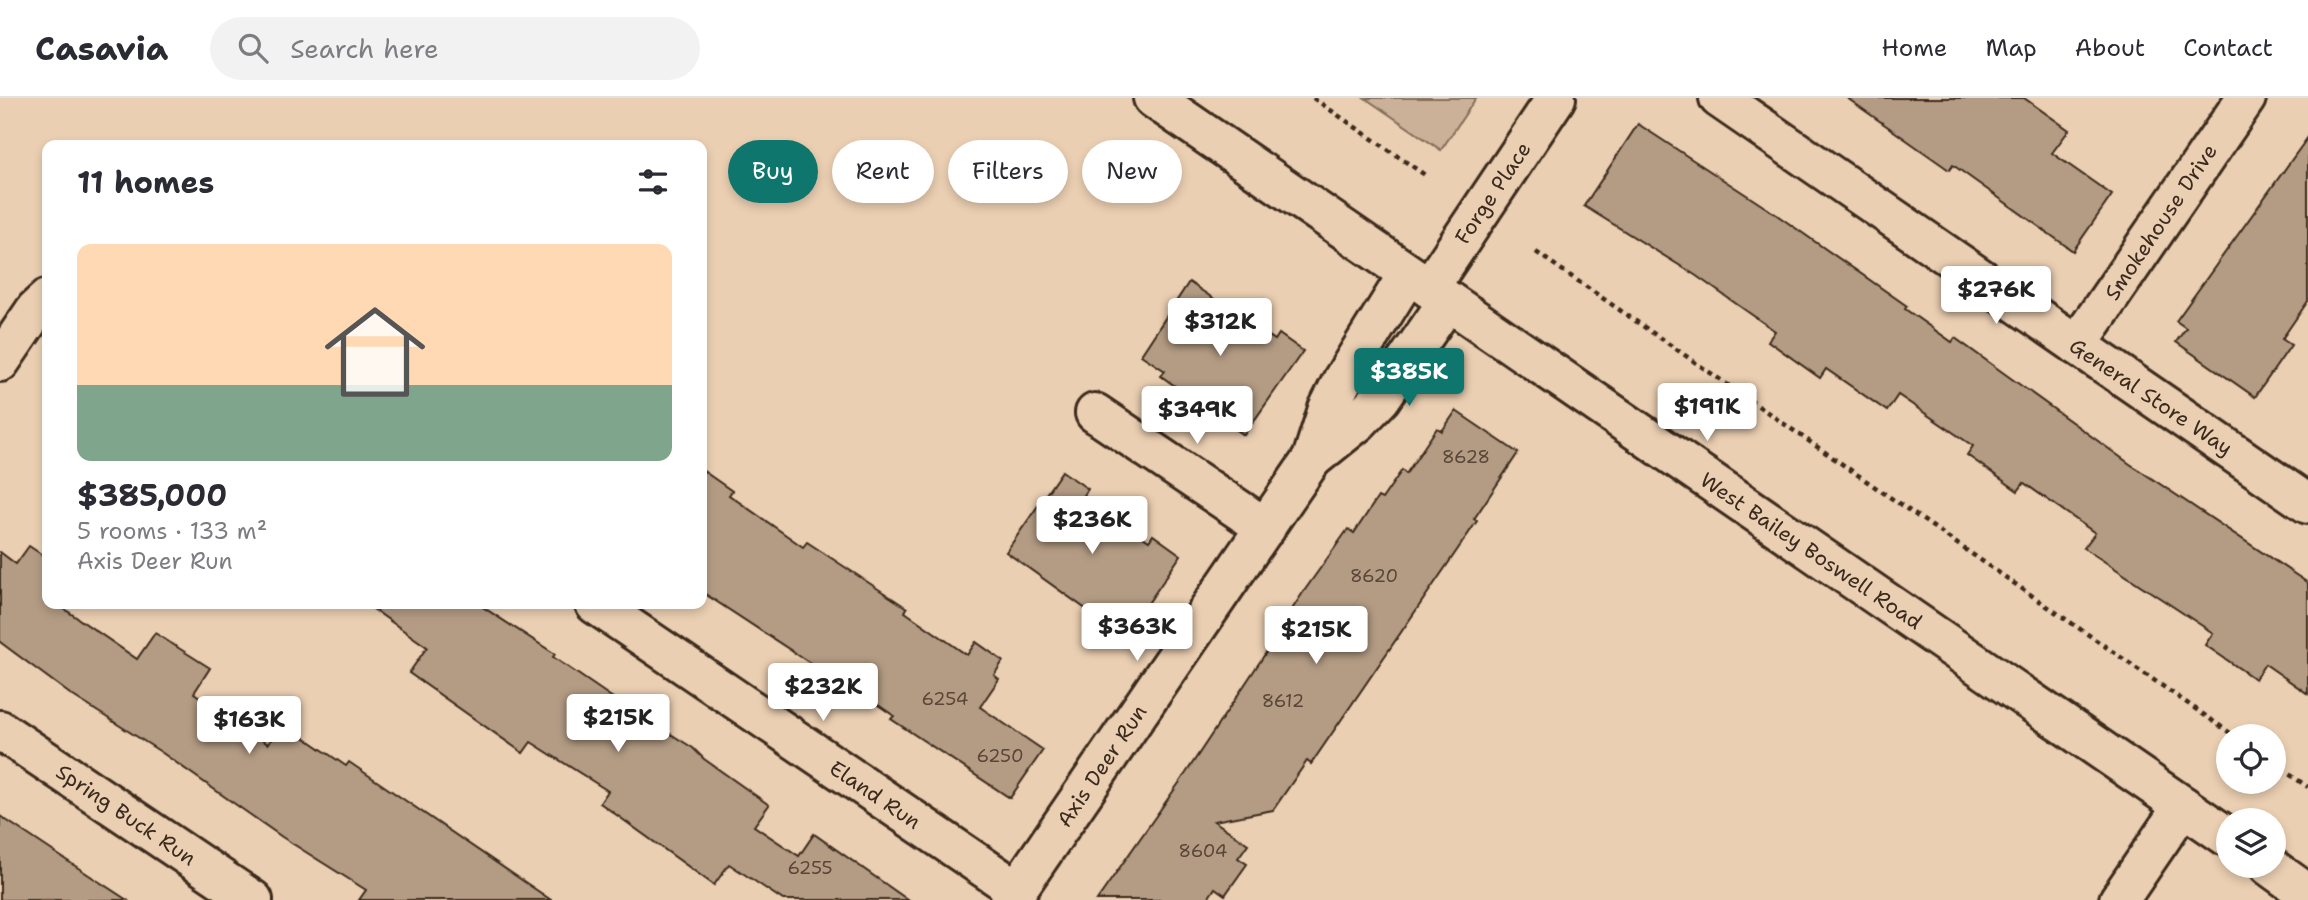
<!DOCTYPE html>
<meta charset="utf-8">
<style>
body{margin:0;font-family:"Shantell Sans",sans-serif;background:#f2f2f3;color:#2b2b33;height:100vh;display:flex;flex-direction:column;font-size:26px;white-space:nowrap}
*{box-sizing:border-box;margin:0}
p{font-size:23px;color:#7c7c81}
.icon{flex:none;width:38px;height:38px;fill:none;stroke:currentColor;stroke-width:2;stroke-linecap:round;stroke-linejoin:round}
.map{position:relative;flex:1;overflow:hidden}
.panel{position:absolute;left:42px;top:42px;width:665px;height:469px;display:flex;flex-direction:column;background:#fff;border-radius:14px;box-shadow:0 4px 10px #0003}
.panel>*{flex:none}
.hud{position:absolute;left:728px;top:42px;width:665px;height:63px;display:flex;gap:14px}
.controls{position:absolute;left:2216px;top:626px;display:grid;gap:14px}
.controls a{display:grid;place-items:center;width:70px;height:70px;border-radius:50%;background:#fff;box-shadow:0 4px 10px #0003;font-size:35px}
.price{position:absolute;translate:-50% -60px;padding:0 16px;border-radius:7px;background:#fff;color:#222;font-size:23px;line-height:46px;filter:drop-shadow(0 2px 4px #0008)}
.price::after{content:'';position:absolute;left:50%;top:42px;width:21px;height:16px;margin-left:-10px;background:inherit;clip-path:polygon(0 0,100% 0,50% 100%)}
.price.active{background:#0f766e;color:#fff}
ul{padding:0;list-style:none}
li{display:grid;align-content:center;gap:14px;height:371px;padding:0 35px}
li+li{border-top:2px solid #e1e1e2}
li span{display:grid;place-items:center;height:217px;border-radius:14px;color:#555}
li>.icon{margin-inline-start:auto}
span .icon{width:126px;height:126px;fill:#fffc;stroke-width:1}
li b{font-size:30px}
h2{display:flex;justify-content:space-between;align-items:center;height:84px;padding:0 35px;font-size:30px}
.chip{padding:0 24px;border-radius:32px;background:#fff;box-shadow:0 4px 10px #0003;font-size:24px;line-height:63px}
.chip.active{background:#0f766e;color:#fff}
header{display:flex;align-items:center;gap:42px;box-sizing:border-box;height:98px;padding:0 35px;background:#fff;border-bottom:2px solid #e1e1e2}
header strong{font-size:33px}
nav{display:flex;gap:38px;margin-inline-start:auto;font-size:24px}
.search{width:490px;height:63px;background:#f2f2f3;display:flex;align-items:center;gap:18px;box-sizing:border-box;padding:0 24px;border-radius:38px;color:#7c7c81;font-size:26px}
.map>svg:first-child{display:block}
.green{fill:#cbb197;stroke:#836e5a;stroke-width:2}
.building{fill:#b49c84;stroke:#3b2a1e;stroke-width:2}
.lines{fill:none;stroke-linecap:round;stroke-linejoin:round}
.minor-casing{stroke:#3b2a1e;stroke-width:44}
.major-casing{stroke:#3b2a1e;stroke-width:44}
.path{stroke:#3b2a1e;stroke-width:4.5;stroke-dasharray:5 5;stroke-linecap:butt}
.minor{stroke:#ebcfb2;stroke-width:38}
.major{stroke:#ebcfb2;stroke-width:38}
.labels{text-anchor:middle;stroke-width:6;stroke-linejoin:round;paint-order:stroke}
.number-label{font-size:18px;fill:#594638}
.street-label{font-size:21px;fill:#3b2a1e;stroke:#ebcfb2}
</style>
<header>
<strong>Casavia</strong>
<div class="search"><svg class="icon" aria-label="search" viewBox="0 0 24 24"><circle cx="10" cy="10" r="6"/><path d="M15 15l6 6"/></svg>Search here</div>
<nav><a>Home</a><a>Map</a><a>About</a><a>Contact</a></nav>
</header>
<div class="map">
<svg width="2308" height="802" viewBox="0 0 2308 802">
<rect width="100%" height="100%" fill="#ebcfb2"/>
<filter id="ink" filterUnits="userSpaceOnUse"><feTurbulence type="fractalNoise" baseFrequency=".0143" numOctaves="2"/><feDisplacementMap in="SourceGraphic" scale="14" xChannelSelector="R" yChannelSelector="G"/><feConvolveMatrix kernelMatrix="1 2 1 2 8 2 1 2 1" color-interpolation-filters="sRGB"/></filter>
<g filter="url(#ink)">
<path class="green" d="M 1365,0 L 1476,0 L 1441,52 Z"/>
<g class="building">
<path d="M 1847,0 L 2024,0 L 2069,32 L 2052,55 L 2112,97 L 2073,153 L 1953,67 L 1949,72 Z"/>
<path d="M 1638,26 L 1774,115 L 1907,208 L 1905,211 L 1952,244 L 1955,240 L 2130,366 L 2308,485 L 2308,596 L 2265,566 L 2255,581 L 2205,547 L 2213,535 L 2084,450 L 2095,435 L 2024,385 L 2018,393 L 1967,357 L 1973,348 L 1898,297 L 1887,313 L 1826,271 L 1820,280 L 1768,243 L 1775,233 L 1695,177 L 1584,108 Z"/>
<path d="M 2308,39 L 2308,203 L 2282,241 L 2291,247 L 2255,299 L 2176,244 L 2186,230 L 2176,223 Z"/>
<path d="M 1189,184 L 1275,242 L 1279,236 L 1303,253 L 1244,337 L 1161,278 L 1165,273 L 1141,257 Z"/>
<path d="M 1456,313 L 1518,355 L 1474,421 L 1477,423 L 1311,666 L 1307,663 L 1273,712 L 1214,723 L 1248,746 L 1238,760 L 1247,766 L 1225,797 L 1215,790 L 1207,802 L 1097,802 L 1186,675 L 1287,523 L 1285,522 L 1302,496 L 1348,431 L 1354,435 L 1378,399 L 1382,401 L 1402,372 L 1406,376 L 1437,330 L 1442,333 Z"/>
<path d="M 702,372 L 732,393 L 729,397 L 803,449 L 807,444 L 907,510 L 905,514 L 967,557 L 976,544 L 1003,563 L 994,577 L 999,581 L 980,609 L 1043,652 L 1010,700 L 891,621 L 894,618 L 843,583 L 840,588 L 811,569 L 813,567 L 702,494 Z"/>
<path d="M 1062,373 L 1088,391 L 1083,399 L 1149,443 L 1153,437 L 1181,457 L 1125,539 L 1006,454 Z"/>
<path d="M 29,448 L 47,460 L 47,506 L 57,506 L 137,561 L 155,535 L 210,570 L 194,595 L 268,646 L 283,625 L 346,668 L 349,664 L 551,802 L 359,802 L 366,792 L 282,739 L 161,654 L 70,596 L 0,544 L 0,454 L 16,466 Z"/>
<path d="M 366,506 L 478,506 L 555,556 L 553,559 L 610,598 L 693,650 L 704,661 L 769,707 L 754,728 L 799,758 L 814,736 L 908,802 L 783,802 L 729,766 L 714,787 L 600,705 L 608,693 L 531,644 L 523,655 L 409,575 L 427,549 Z"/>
<path d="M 0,718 L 63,760 L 127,802 L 0,802 Z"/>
</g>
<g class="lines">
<defs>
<g id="minor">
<path d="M 1719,0 L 2308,406"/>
<path d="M 1429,190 L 1556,0"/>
<path d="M 2077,247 L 2246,0"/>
<path d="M 0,264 L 36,211 L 47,201"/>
<path d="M 1095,315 L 1266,430"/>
<path d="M 1312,361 L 1358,324 L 1381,300 L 1448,203"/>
<path d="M 595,506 L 1017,792"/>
<path d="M 0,632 L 253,802"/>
<path d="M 1010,802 L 1312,361 L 1328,311 L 1343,281 L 1408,176"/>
<path d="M 2119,802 L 2183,708"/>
</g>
<g id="major">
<path d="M 1153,0 L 2228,739"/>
<path d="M 2269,768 L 2308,796"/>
</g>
</defs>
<use href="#minor" class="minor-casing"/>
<use href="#major" class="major-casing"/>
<g class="path">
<path d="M 1313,0 L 1425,77"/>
<path d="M 1536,154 L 2236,639"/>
<path d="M 2273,665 L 2308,689"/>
</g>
<use href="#minor" class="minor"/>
<use href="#major" class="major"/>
</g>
</g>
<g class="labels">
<g class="number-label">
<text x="1466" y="365">8628</text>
<text x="1374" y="484">8620</text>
<text x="945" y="607">6254</text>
<text x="1283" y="609">8612</text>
<text x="1000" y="664">6250</text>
<text x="1203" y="759">8604</text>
<text x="810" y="776">6255</text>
</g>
<g class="street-label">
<text transform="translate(1493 95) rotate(-56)" y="7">Forge Place</text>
<text transform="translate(2161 124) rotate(-56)" y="7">Smokehouse Drive</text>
<text transform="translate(2151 299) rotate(34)" y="7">General Store Way</text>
<text transform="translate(1811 453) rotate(34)" y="7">West Bailey Boswell Road</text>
<text transform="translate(1102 668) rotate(-56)" y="7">Axis Deer Run</text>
<text transform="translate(875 697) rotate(34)" y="7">Eland Run</text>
<text transform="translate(126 717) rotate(34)" y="7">Spring Buck Run</text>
</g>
</g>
</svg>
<div class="controls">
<a><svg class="icon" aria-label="locate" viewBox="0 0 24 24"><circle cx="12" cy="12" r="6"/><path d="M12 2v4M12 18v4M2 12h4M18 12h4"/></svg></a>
<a><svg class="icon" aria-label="layers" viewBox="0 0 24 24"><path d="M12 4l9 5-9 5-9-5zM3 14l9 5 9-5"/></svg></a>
</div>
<b class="price" style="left:1996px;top:228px">$276K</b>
<b class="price" style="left:1220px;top:260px">$312K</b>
<b class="price active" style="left:1409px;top:310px">$385K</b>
<b class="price" style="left:1707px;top:345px">$191K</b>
<b class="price" style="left:1197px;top:348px">$349K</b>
<b class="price" style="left:1092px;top:458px">$236K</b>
<b class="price" style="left:1137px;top:565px">$363K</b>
<b class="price" style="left:1316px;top:568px">$215K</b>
<b class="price" style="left:823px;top:625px">$232K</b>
<b class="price" style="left:618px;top:656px">$215K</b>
<b class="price" style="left:249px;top:658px">$163K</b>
<div class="hud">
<a class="chip active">Buy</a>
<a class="chip">Rent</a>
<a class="chip">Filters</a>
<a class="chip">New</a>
</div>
<section class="panel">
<h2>11 homes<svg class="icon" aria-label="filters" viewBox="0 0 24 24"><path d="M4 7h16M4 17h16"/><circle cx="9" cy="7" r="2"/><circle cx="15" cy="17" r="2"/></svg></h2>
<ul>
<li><span style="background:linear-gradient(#ffd9b3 65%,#7fa58c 0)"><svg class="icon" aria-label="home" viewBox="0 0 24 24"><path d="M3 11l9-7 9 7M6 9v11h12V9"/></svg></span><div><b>$385,000</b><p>5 rooms · 133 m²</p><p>Axis Deer Run</p></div></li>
</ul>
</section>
</div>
